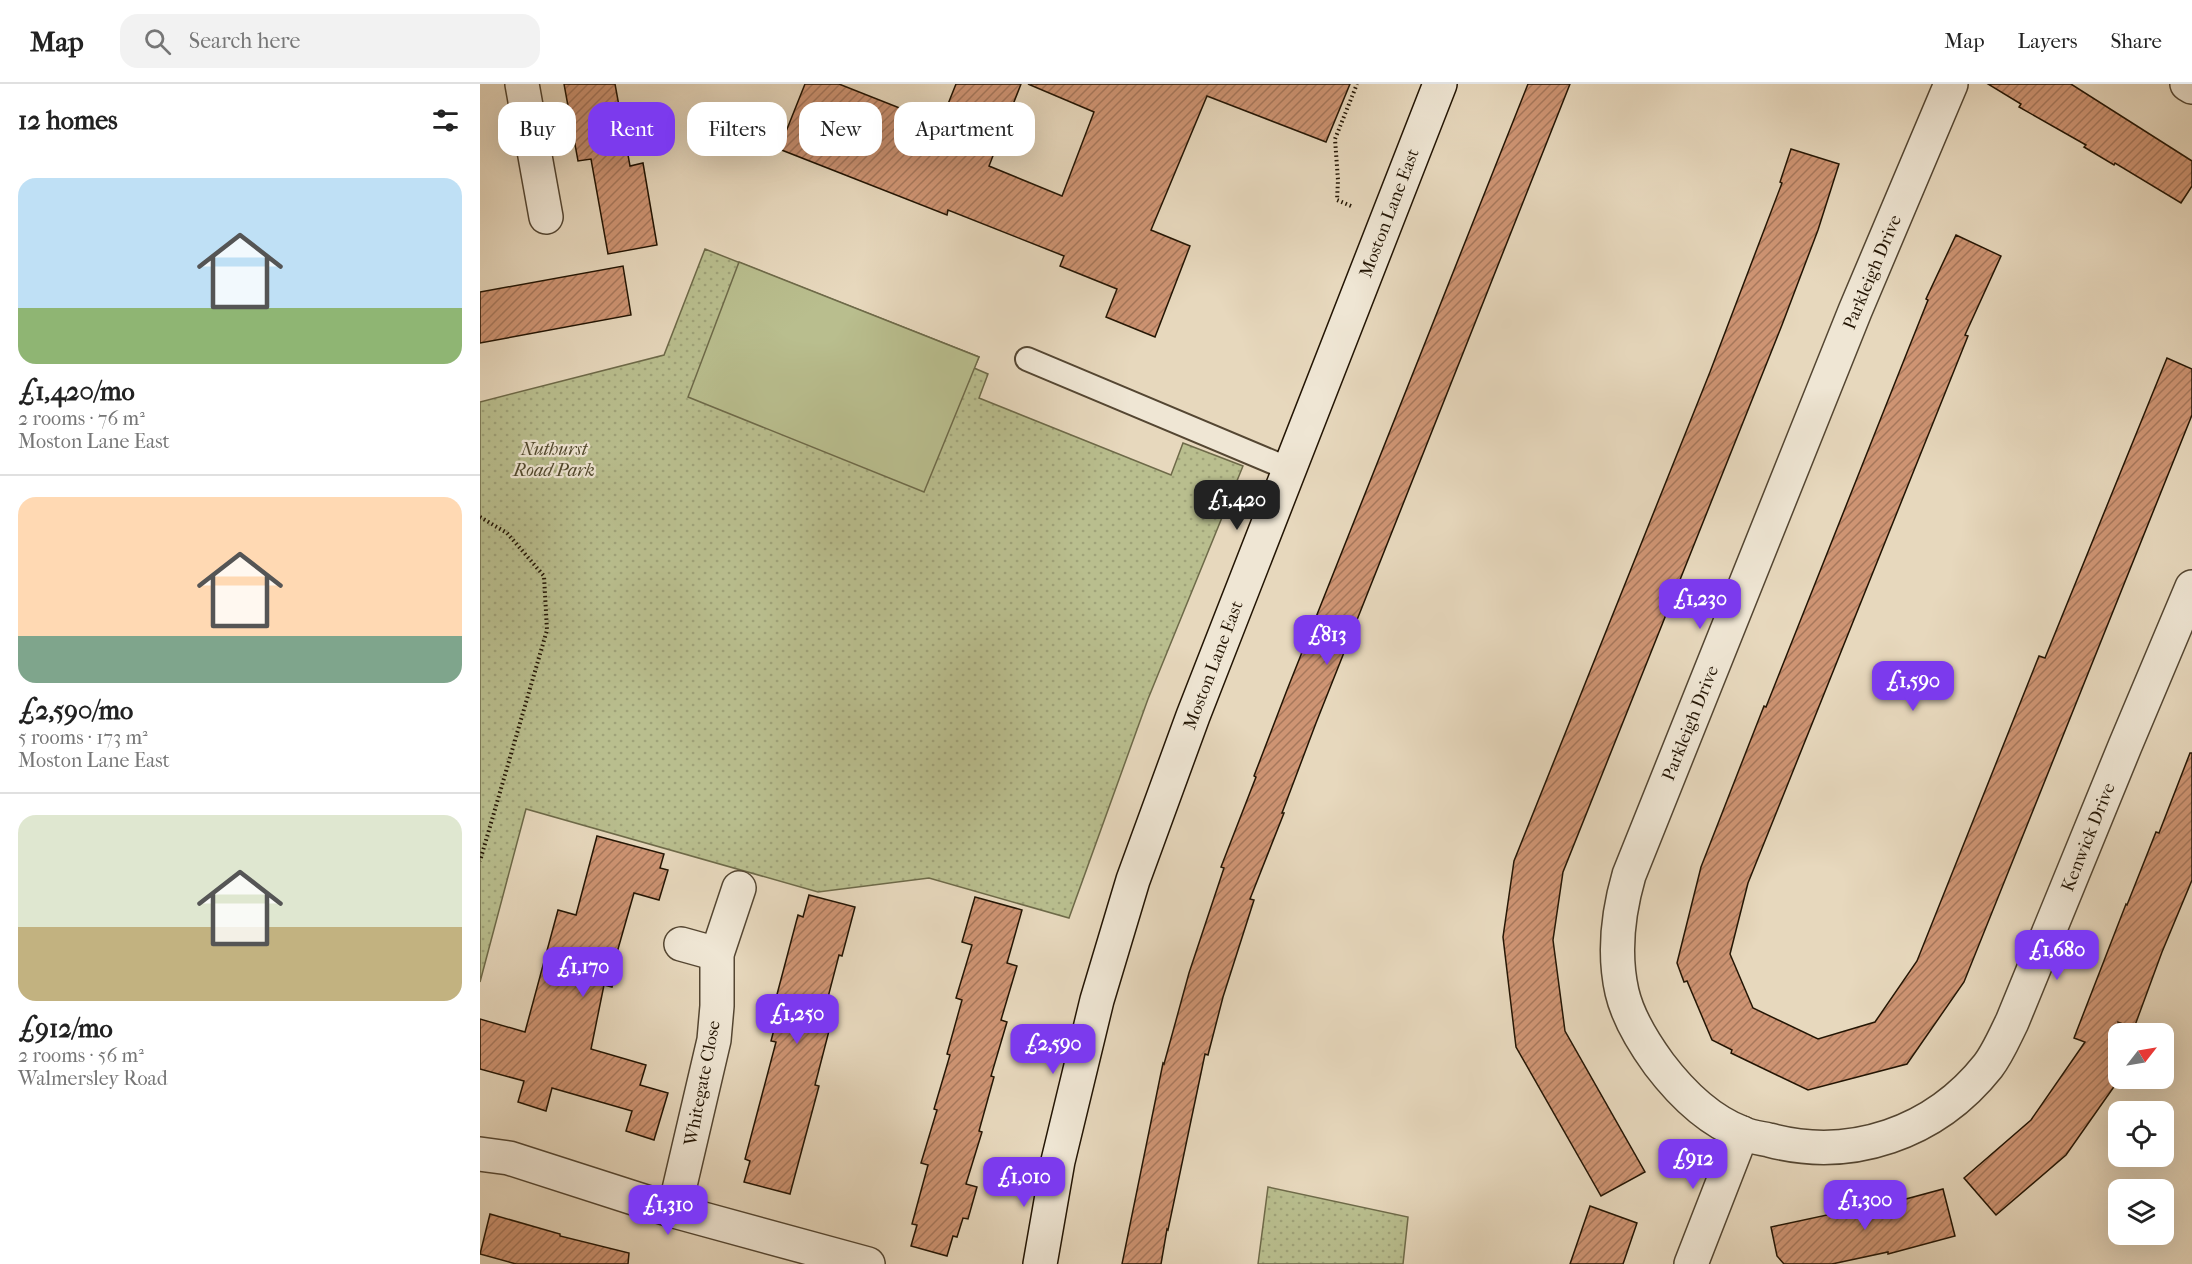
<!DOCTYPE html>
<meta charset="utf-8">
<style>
body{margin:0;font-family:"IM FELL French Canon",serif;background:#f2f2f2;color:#222;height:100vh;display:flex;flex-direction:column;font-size:22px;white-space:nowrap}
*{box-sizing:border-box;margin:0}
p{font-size:20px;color:#767676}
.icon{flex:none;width:33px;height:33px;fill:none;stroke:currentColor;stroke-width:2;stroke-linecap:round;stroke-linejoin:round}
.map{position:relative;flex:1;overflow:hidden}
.drawer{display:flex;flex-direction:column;background:#fff;width:480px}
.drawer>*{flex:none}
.hud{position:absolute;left:18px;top:18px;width:570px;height:54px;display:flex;gap:12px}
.needle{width:39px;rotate:59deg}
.fabs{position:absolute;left:1628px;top:939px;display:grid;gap:12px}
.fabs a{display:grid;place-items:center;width:66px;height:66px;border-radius:12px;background:#fff;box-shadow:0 6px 24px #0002;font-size:30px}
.price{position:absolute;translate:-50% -51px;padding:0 14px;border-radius:12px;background:#7c3aed;color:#fff;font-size:20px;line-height:39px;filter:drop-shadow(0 2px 3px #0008)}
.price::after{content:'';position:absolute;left:50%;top:36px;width:18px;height:14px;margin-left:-9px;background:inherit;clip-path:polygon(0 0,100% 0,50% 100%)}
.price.selected{background:#222;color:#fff}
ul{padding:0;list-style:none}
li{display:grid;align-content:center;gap:12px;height:318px;padding:0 18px}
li+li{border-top:2px solid #e0e0e0}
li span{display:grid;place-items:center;height:186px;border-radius:18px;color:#555}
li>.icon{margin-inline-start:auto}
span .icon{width:108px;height:108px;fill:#fffc;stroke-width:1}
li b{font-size:26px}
h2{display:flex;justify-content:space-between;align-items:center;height:72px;padding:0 18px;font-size:26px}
.tag{padding:0 21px;border-radius:18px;background:#fff;box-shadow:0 6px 24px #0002;font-size:21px;line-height:54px}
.tag.selected{background:#7c3aed;color:#fff}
header{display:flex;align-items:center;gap:36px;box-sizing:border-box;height:84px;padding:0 30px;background:#fff;border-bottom:2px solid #e0e0e0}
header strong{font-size:28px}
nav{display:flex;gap:33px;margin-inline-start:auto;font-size:21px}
.search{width:420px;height:54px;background:#f2f2f2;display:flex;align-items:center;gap:15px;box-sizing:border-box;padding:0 21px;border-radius:18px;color:#767676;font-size:22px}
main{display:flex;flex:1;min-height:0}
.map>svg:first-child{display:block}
.green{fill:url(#green-dots);stroke:#6e6a49;stroke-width:1.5}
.pitch{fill:#b9be8e;stroke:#6e6a49;stroke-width:1.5}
.building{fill:url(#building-hatch);stroke:#231504;stroke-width:1.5}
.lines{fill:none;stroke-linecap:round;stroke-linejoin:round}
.lane-casing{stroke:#544632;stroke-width:26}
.street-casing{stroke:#544632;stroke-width:36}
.secondary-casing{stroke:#231504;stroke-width:36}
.path{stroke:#231504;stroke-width:4;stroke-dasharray:1.5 3;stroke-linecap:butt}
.lane{stroke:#efe6d4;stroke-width:22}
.street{stroke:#efe6d4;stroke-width:33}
.secondary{stroke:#efe6d4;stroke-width:33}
.labels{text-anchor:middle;stroke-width:4.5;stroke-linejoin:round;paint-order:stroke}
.street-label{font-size:18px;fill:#231504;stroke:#efe6d4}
.park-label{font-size:18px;font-style:italic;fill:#50482d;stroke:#efe6d4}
</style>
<header>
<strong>Map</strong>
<div class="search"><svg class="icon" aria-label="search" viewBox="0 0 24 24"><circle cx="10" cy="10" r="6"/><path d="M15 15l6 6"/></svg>Search here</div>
<nav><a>Map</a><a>Layers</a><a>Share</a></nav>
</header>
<main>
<section class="drawer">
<h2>12 homes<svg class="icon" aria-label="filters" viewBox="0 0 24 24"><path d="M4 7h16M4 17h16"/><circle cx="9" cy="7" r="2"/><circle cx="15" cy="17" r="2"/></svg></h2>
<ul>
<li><span style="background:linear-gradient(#bfe0f5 70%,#8fb573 0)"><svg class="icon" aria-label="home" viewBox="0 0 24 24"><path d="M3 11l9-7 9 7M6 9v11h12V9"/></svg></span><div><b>£1,420/mo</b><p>2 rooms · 76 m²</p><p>Moston Lane East</p></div></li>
<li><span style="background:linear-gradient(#ffd9b3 75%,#7fa58c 0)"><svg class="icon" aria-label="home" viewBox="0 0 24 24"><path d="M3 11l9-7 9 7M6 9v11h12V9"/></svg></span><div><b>£2,590/mo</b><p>5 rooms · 173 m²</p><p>Moston Lane East</p></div></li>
<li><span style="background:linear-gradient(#dfe7d0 60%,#c2b280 0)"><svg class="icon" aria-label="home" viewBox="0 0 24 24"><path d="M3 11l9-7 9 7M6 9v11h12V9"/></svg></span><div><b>£912/mo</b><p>2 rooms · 56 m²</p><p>Walmersley Road</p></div></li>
</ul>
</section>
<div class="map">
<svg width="1712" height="1180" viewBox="0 0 1712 1180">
<defs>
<pattern id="green-dots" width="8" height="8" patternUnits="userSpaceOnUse" patternTransform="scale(1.5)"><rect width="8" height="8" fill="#b9be8e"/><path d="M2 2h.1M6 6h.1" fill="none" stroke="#9fa279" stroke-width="1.8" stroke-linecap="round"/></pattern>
<pattern id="building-hatch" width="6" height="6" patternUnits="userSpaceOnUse" patternTransform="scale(1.5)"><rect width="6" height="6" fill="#ce9473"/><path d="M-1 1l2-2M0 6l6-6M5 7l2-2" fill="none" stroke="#a7785c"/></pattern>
</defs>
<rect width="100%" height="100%" fill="#e7d8bd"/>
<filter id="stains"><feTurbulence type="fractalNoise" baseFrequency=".00333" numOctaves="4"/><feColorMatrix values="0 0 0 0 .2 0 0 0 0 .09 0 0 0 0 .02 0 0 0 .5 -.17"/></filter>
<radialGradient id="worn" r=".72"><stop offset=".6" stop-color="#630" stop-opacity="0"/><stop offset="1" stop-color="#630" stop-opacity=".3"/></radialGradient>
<g class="green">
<path d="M 225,165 L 499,273 L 494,284 L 508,290 L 499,314 L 691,391 L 703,359 L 763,382 L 668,615 L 589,834 L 449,794 L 338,808 L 46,725 L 0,898 L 0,318 L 184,271 Z"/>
<path d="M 788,1103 L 928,1133 L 923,1180 L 778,1180 Z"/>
</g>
<path class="pitch" d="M 259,178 L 499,273 L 444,408 L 208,313 Z"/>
<g class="building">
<path d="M 84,0 L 135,0 L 150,82 L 163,79 L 177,161 L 128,170 L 111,75 L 98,77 Z"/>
<path d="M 325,0 L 359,0 L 460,40 L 476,0 L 541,0 L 509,82 L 582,112 L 614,28 L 548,0 L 870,0 L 846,58 L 727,12 L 671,146 L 710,162 L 675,253 L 626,233 L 637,205 L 580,182 L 584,172 L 468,126 L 467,131 L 299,65 Z"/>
<path d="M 1048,0 L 1090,0 L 836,639 L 802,729 L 804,729 L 770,815 L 774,816 L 743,913 L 728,971 L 725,970 L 688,1146 L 687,1145 L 681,1180 L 642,1180 L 683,979 L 684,980 L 709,889 L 744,784 L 741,783 L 776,693 L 774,692 L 807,606 Z"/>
<path d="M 1508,0 L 1591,0 L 1712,77 L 1712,102 L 1701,119 L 1635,79 L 1634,81 L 1604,63 L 1606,61 L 1539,23 L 1541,20 Z"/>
<path d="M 1311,65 L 1359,80 L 1338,146 L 1302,241 L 1083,788 L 1073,856 L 1085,947 L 1165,1088 L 1121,1112 L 1036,963 L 1023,853 L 1034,777 L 1230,288 L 1302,99 L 1300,98 Z"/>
<path d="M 1476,151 L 1521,172 L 1485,251 L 1488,252 L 1268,799 L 1250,870 L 1273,924 L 1338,955 L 1395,938 L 1437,877 L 1559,572 L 1565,574 L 1687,274 L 1712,285 L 1712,331 L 1484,898 L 1427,980 L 1328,1006 L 1251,969 L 1252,966 L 1232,956 L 1207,897 L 1204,898 L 1197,879 L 1221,783 L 1284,622 L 1286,623 L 1428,266 L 1448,216 L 1446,215 Z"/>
<path d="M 143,182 L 151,231 L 0,259 L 0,208 Z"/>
<path d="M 1710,669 L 1712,669 L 1712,796 L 1682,868 L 1654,944 L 1638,938 L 1638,997 L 1586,1071 L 1516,1131 L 1484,1094 L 1551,1036 L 1605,958 L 1594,954 L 1646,820 L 1647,821 L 1676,748 L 1679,749 Z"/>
<path d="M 117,752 L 184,770 L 180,784 L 188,786 L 179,816 L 154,809 L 136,872 L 140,873 L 132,903 L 124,901 L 111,965 L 166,981 L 160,1001 L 188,1009 L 174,1056 L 146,1047 L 152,1027 L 72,1004 L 66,1027 L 38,1018 L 44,997 L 0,985 L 0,935 L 45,948 L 78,826 L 96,831 Z"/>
<path d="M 329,811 L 375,823 L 362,872 L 359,871 L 341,940 L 350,943 L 335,1001 L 339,1002 L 310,1110 L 264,1098 L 270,1077 L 265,1075 L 296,958 L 291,957 L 301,919 L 295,918 L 318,831 L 323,833 Z"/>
<path d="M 495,813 L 542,826 L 527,879 L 537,882 L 521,936 L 527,938 L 511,992 L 514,993 L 499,1047 L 502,1048 L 486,1100 L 497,1103 L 488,1135 L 483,1134 L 477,1153 L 473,1152 L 467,1172 L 431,1162 L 437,1141 L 432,1140 L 448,1081 L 441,1079 L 457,1026 L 454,1025 L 470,971 L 467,970 L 482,916 L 476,914 L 492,861 L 482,858 Z"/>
<path d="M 1463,1105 L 1475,1152 L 1408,1170 L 1408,1168 L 1352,1180 L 1304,1180 L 1297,1172 L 1291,1143 L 1384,1123 L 1385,1126 Z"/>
<path d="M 1110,1122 L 1157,1139 L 1143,1180 L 1090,1180 Z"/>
<path d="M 10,1130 L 80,1150 L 80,1152 L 149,1169 L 148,1180 L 36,1180 L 0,1170 Z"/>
</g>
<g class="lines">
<defs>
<path id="lane" d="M 547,275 L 809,385"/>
<g id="street">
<path d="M 42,0 L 66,133"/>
<path d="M 1471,0 L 1375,227 L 1149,791 C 1138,829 1133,868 1142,908 C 1148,934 1163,958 1179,980 C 1201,1009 1228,1036 1262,1049 C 1270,1053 1280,1054 1289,1056 C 1371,1078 1455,1049 1508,982 C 1518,969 1525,952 1532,938 L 1645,662 L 1712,503"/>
<path d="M 1707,0 L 1712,3"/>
<path d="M 201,860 L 237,870"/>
<path d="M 0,1070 L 29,1074 L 194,1127 L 388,1180"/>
<path d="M 194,1127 L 234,956 L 237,922 L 237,870 L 259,804"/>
<path d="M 1211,1180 L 1262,1049"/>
</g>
<path id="secondary" d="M 560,1180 L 578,1077 L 617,916 L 653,796 L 713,632 L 960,0"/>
</defs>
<use href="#lane" class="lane-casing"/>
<use href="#street" class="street-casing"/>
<use href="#secondary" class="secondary-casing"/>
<g class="path">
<path d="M 871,122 L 857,116 L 858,96 L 855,55 L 877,0"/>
<path d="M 0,433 L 27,449 L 64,492 L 67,546 L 0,777"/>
</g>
<use href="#lane" class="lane"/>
<use href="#street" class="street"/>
<use href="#secondary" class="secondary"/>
</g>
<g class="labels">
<g class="street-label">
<text transform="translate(909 129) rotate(-69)" y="6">Moston Lane East</text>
<text transform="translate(1392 188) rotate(-67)" y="6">Parkleigh Drive</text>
<text transform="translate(733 581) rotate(-69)" y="6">Moston Lane East</text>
<text transform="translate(1210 639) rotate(-68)" y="6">Parkleigh Drive</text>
<text transform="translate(1608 753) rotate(-68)" y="6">Kenwick Drive</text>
<text transform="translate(222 999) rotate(-79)" y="6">Whitegate Close</text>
</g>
<g class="park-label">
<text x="74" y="371">Nuthurst<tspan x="74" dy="21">Road Park</tspan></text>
</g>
</g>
<rect width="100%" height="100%" filter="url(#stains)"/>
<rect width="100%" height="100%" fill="url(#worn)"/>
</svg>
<div class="fabs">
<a><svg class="needle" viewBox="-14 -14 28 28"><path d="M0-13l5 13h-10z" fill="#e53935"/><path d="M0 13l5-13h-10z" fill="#767676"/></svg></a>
<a><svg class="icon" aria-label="locate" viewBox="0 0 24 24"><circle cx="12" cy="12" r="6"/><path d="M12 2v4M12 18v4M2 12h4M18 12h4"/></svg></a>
<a><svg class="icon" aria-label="layers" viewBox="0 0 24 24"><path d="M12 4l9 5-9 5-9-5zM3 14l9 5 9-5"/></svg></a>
</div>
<b class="price selected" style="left:757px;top:447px">£1,420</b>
<b class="price" style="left:1220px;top:546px">£1,230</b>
<b class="price" style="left:847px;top:582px">£813</b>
<b class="price" style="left:1433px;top:628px">£1,590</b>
<b class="price" style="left:1577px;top:897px">£1,680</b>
<b class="price" style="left:103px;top:914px">£1,170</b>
<b class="price" style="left:317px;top:961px">£1,250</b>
<b class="price" style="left:573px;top:991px">£2,590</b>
<b class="price" style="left:1213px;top:1106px">£912</b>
<b class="price" style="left:544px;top:1124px">£1,010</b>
<b class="price" style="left:1385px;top:1147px">£1,300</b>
<b class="price" style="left:188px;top:1152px">£1,310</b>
<div class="hud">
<a class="tag">Buy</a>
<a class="tag selected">Rent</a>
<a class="tag">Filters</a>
<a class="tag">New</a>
<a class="tag">Apartment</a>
</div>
</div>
</main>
